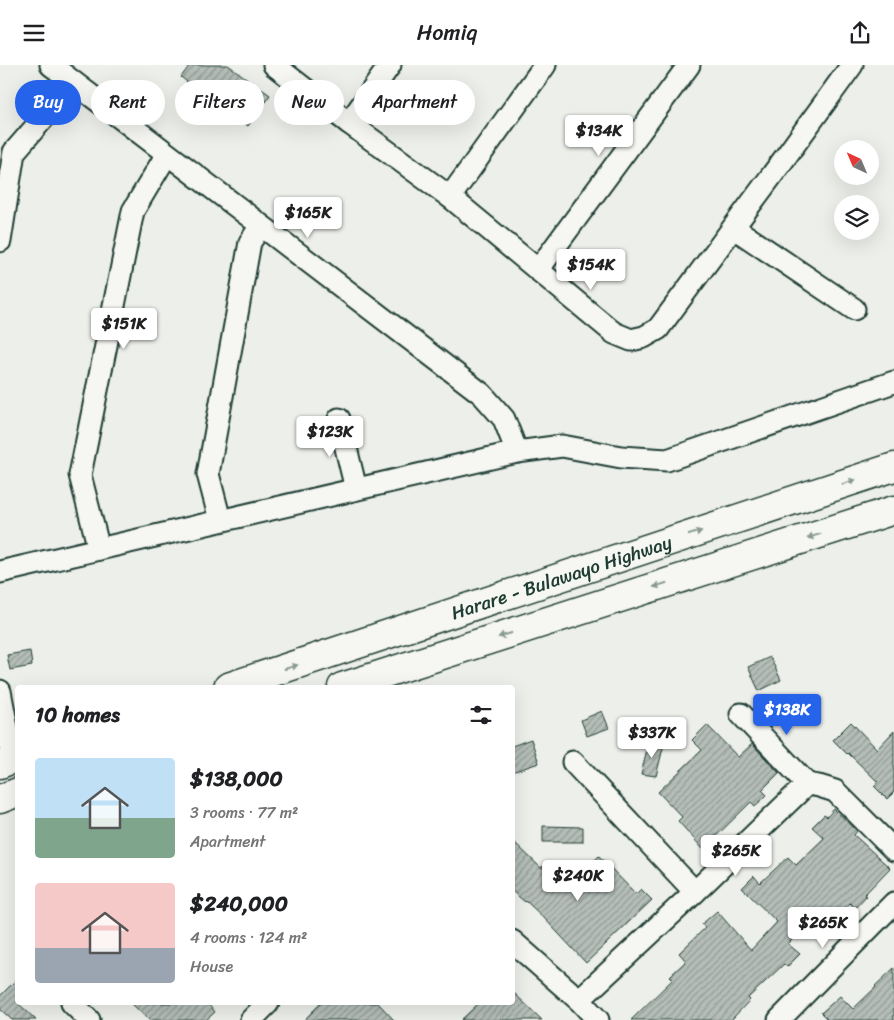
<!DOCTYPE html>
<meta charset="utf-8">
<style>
body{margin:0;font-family:Sriracha,sans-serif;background:#f2f2f2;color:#202124;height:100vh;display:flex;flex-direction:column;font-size:19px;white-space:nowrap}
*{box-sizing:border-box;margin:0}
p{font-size:16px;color:#757577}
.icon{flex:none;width:28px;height:28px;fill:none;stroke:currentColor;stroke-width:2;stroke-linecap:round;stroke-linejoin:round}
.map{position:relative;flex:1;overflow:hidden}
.sheet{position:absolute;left:15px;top:620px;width:500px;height:320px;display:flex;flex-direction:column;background:#fff;border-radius:5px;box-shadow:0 5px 20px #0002}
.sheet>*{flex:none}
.guide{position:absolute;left:15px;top:15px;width:500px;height:45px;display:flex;gap:10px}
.needle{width:32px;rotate:316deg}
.controls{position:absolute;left:834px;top:75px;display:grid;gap:10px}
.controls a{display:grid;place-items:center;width:45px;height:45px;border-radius:50%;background:#fff;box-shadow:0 5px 20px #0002;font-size:25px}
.price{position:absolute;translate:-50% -42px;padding:0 11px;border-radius:5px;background:#fff;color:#222;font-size:16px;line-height:32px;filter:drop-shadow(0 1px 2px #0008)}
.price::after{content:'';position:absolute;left:50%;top:30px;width:15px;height:11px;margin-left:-8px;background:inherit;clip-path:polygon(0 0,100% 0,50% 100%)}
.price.selected{background:#2563eb;color:#fff}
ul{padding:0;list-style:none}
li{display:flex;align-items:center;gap:15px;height:125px;padding:0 20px}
li span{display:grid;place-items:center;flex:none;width:140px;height:100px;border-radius:5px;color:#555}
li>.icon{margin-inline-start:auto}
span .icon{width:60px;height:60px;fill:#fffc;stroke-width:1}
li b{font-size:21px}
h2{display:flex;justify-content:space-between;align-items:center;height:60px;padding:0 20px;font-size:21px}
.pill{padding:0 18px;border-radius:22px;background:#fff;box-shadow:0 5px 20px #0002;font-size:18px;line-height:45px}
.pill.selected{background:#2563eb;color:#fff}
header{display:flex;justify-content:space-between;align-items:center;height:65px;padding:0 20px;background:#fff;font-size:22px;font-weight:600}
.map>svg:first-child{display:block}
.building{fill:url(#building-hatch);stroke:#1f3d34}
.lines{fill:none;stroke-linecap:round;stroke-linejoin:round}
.minor-casing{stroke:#1f3d34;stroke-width:25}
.highway-casing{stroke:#1f3d34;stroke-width:31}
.minor{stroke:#f6f6f2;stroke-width:21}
.highway{stroke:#f6f6f2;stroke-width:28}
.oneway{fill:#8a9a93}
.labels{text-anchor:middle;stroke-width:5;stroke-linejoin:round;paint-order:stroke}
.street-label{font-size:19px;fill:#1f3d34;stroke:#f6f6f2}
</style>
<header><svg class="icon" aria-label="menu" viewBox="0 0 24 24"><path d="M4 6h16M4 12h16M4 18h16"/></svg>Homiq<svg class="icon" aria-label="share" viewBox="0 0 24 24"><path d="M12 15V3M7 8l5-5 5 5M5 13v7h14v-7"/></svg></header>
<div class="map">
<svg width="894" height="955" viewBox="0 0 894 955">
<defs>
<pattern id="building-hatch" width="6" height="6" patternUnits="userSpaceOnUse" patternTransform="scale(1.25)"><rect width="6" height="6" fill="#b4bdb8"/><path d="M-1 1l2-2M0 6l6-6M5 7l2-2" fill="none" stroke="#929b96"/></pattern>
</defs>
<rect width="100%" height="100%" fill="#edefea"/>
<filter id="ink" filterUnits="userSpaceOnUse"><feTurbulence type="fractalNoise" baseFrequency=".02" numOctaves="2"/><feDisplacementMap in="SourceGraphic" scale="10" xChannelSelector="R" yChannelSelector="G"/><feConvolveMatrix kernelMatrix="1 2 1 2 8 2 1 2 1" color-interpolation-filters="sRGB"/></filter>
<g filter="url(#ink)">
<g class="building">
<path d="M 190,0 L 228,0 L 270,30 L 248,61 L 216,39 L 215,40 L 181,12 Z"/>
<path d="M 30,586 L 32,601 L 10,605 L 7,590 Z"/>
<path d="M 770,592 L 781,615 L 759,626 L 748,602 Z"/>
<path d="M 602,646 L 609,663 L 587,671 L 581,655 Z"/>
<path d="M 851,657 L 877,684 L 894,666 L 894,727 L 887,734 L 874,721 L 878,717 L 848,688 L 847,689 L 833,675 Z"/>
<path d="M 707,660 L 738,692 L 752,679 L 779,708 L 762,725 L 767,730 L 755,741 L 751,737 L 703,784 L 678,756 L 682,752 L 658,727 L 702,685 L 692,675 Z"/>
<path d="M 531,674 L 539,698 L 512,707 L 512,681 Z"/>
<path d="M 649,676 L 664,679 L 656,711 L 641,709 Z"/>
<path d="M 834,744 L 857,766 L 854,770 L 890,803 L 864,830 L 866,831 L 855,843 L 850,838 L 829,860 L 818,849 L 788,879 L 800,889 L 787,902 L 784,899 L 748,933 L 750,935 L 731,955 L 631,955 L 673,914 L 670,911 L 686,896 L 679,888 L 705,863 L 702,859 L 717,846 L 751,885 L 777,857 L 742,823 L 754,811 L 760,818 L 788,792 L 796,800 L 824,773 L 812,762 L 824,750 L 827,752 Z"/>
<path d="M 543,761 L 583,762 L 583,777 L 543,777 Z"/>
<path d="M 512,775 L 542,804 L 542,801 L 566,823 L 599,791 L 636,829 L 641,824 L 652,835 L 586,898 L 545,854 L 526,836 L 525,837 L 512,826 Z"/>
<path d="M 894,903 L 894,955 L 828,955 L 821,948 L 840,931 L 853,944 L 876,922 L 875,921 Z"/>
<path d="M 18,913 L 18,938 L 36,955 L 12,955 L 0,944 L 0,931 Z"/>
<path d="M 512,926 L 542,955 L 461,955 L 479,938 L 512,938 Z"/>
<path d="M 131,938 L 207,938 L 215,947 L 206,955 L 149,955 Z"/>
<path d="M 321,938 L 378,938 L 394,955 L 304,955 Z"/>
</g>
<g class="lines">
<defs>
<g id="minor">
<path d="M 51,0 L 482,329 L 504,354 L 517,387"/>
<path d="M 274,0 L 349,58 L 450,132 L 614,268 L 631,275 L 644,272 L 658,264 L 784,94 L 852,0"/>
<path d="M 349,58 L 390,0"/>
<path d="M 450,132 L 545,0"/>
<path d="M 734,163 L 854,244"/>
<path d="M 0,176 L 14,87 L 74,18"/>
<path d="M 538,205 L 689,0"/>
<path d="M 339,354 L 356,424"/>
<path d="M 220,455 L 208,409 L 250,177 L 261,161"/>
<path d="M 99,484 L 80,410 L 133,146 L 167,89"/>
<path d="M 0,507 L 517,387 L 562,381 L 621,392 L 667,395 L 894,317"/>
<path d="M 0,626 L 13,694"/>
<path d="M 741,649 L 807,719"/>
<path d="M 573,697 L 695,827"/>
<path d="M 512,876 L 579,935 L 598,955"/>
<path d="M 579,935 L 695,827 L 807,719 L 819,721 L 835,726 L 894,785"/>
<path d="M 72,938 L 89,955"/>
<path d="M 251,955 L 268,938"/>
<path d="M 779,955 L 894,838"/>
</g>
<g id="highway">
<path id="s1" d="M 228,622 L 894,402"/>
<path d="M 342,622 L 894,445"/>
<path d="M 0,699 L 18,692"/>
<path d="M 0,734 L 18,727"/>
</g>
</defs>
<use href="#minor" class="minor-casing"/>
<use href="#highway" class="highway-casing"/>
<use href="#minor" class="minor"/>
<use href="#highway" class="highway"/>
</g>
<defs><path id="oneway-solid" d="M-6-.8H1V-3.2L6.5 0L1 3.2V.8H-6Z" transform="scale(1.25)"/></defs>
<g class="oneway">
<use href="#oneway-solid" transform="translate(849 417) rotate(-18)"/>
<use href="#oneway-solid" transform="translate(695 468) rotate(-18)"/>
<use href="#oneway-solid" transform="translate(814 471) rotate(162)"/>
<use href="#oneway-solid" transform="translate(660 520) rotate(162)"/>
<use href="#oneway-solid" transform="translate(505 570) rotate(162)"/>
<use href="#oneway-solid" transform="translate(291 602) rotate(-18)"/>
</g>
</g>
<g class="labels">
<g class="street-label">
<text dy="7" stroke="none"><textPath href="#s1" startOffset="351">Harare - Bulawayo Highway</textPath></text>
</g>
</g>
</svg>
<div class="controls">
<a><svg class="needle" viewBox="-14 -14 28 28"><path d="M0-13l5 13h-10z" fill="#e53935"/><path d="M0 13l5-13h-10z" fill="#757577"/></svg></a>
<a><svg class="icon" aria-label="layers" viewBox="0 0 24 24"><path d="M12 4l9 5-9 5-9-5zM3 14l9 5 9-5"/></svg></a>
</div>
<b class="price" style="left:599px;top:92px">$134K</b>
<b class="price" style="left:308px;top:174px">$165K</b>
<b class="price" style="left:591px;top:226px">$154K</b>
<b class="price" style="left:124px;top:285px">$151K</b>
<b class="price" style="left:330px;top:393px">$123K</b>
<b class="price selected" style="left:787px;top:671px">$138K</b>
<b class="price" style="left:652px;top:694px">$337K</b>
<b class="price" style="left:736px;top:812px">$265K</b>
<b class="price" style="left:578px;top:837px">$240K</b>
<b class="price" style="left:823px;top:884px">$265K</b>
<div class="guide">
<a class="pill selected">Buy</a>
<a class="pill">Rent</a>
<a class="pill">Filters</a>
<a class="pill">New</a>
<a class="pill">Apartment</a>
</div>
<section class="sheet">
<h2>10 homes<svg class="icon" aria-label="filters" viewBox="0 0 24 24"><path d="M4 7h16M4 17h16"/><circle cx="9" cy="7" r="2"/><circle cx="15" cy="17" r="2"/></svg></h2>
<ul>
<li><span style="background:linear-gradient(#bfe0f5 60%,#7fa58c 0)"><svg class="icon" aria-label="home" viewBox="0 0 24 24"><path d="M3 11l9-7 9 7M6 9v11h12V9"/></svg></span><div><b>$138,000</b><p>3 rooms · 77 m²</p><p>Apartment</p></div></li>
<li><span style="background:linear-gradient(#f6c9c9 65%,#9aa5b1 0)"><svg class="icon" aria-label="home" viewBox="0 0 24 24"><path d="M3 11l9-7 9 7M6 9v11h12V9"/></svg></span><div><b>$240,000</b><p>4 rooms · 124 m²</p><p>House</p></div></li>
</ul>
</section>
</div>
